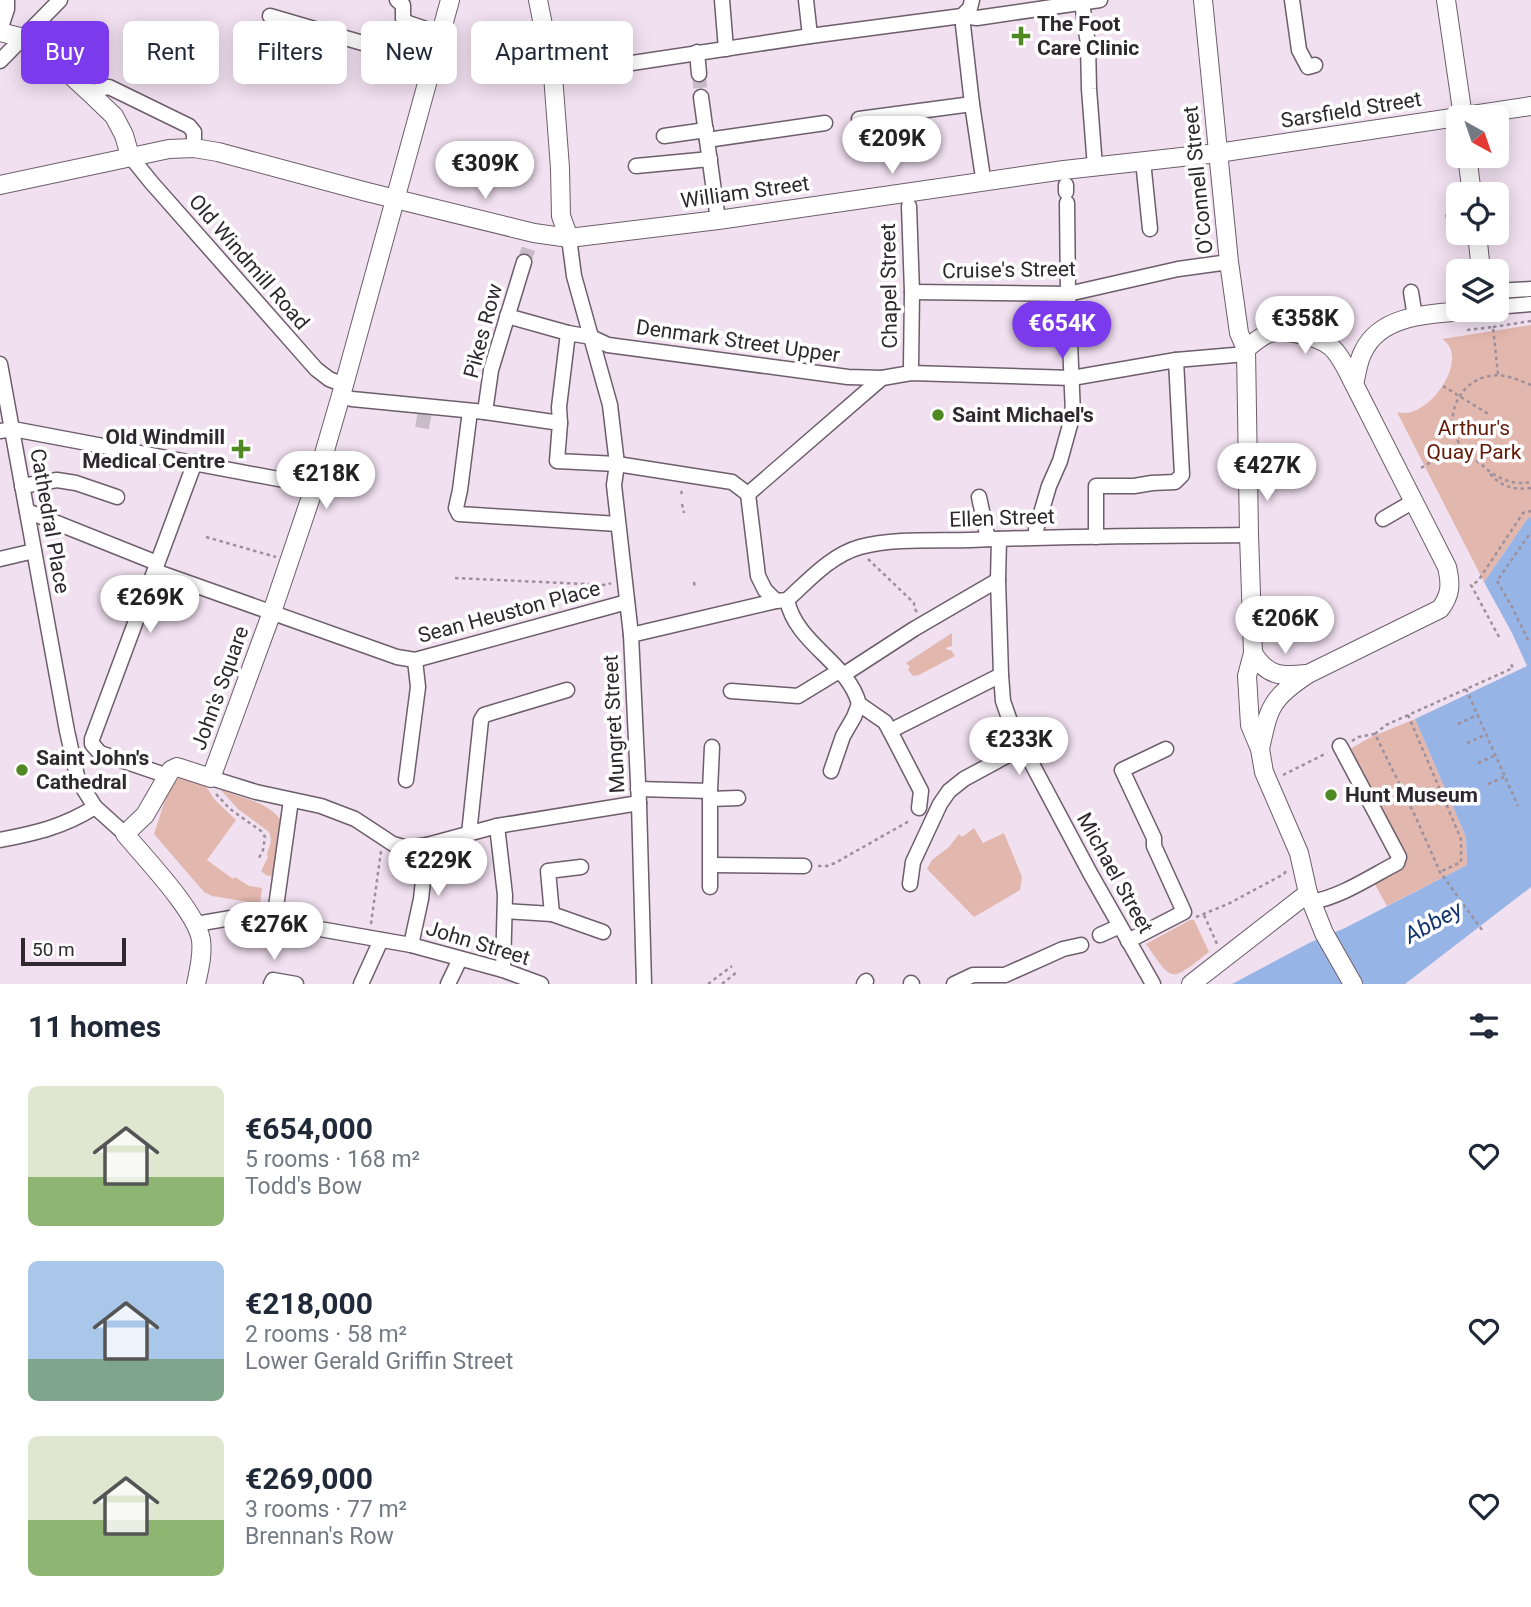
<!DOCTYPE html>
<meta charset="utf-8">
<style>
body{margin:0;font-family:Roboto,sans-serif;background:#f2f2f3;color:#1f2937;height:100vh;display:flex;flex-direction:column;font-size:26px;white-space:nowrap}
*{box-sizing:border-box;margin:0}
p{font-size:23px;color:#747a83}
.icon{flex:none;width:38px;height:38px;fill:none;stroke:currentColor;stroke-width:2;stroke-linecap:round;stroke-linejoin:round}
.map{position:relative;height:984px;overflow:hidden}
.side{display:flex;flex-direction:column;background:#fff;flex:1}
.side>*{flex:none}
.banner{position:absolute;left:21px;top:21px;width:700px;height:63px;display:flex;gap:14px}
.needle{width:46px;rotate:140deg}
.controls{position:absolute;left:1446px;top:105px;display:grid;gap:14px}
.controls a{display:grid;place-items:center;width:63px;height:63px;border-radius:10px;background:#fff;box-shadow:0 4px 18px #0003;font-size:35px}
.scale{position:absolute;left:21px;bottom:18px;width:105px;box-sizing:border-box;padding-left:7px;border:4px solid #2f292f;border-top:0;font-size:19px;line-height:24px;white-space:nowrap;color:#2f292f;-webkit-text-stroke:5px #fff;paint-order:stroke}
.price{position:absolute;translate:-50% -60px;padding:0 16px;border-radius:24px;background:#fff;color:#222;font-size:23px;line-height:46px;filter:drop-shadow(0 2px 4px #0008)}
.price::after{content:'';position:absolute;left:50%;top:42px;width:21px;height:16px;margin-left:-10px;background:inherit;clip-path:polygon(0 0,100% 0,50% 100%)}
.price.current{background:#7c3aed;color:#fff}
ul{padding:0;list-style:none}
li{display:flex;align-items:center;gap:21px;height:175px;padding:0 28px}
li span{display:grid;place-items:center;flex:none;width:196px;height:140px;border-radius:10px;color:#555}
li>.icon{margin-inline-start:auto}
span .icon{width:84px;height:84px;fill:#fffc;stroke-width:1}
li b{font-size:30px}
h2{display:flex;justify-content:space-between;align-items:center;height:84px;padding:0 28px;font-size:30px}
.pill{padding:0 24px;border-radius:10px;background:#fff;box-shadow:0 4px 18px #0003;font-size:24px;line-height:63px}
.pill.current{background:#7c3aed;color:#fff}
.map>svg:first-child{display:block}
.green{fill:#e2b7ad}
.water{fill:#96b4e5}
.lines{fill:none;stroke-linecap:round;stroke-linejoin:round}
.minor-tunnel{stroke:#cabbc9;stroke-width:14;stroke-dasharray:14 7;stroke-linecap:butt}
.minor-casing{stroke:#6d5e6c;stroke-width:17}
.major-casing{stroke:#6d5e6c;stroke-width:20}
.path{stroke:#9d909c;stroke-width:2.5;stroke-dasharray:3.5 3.5;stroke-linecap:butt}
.minor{stroke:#fff;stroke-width:14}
.major{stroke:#fff;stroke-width:18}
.path-bridge{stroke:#9d909c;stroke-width:2.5;stroke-dasharray:3.5 3.5;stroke-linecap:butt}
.poi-dot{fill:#508924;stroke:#fff;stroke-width:2.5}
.labels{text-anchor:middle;stroke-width:7;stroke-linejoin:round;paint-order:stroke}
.poi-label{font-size:21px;font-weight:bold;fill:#2f292f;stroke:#fff;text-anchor:start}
.street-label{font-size:21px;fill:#2f292f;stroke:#fff}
.park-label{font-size:21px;fill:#631908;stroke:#fff}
.water-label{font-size:23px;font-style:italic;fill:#12346e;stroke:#fff}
</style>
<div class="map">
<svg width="1531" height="984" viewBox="0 0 1531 984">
<rect width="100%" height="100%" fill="#f1e0f0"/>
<g class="green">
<path d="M 1531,325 L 1531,517 L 1528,518 L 1484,582 L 1397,412 C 1428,422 1472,357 1442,339 Z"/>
<path d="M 952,633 L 952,646 L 946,648 L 947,650 L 951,650 L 955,656 L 919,675 L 913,676 L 908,670 L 910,667 L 906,663 Z"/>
<path d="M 1415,719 L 1466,837 L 1467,865 L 1387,906 L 1373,881 L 1406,862 L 1350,749 L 1371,737 Z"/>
<path d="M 179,778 L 186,778 L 206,786 L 214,799 L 236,820 L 207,860 L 233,879 L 235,877 L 249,886 L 262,888 L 260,904 L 212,896 L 204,892 L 154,834 L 170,785 Z"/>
<path d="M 220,789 C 241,799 265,800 280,819 L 280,833 L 274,877 L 266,875 L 261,871 L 268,857 L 267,854 L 270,845 L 271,839 L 269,832 L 238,809 Z"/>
<path d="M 974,828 L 983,843 L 1004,833 L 1022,877 L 1020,890 L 974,917 L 927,869 L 932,860 L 949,847 L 959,834 L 962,837 Z"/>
<path d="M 1190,920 L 1194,920 L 1209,952 C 1170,982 1174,984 1146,944 Z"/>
</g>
<path class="water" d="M 1531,517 L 1531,887 L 1405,984 L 1232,984 L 1311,942 L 1345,928 L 1467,865 L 1466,837 L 1415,719 L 1527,666 L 1512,633 L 1484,582 L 1528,518 Z"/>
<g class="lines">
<g class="minor-tunnel">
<path d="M 402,66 L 416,70"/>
<path d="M 699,74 L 701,97"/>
<path d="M 524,262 L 530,244"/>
<path d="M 422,428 L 425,411"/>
</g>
<defs>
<g id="minor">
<path d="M 397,0 L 403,5 L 403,19 L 408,23 L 441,34"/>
<path d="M 722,0 L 726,49"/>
<path d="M 806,0 L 810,36"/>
<path d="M 1292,0 L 1299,50 L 1308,67 L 1315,65"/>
<path d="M 1082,3 L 1088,44 L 1089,89 L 1095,167"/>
<path d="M 270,16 L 366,44 L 374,49 L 383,60 L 402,66"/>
<path d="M 962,16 L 970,8 L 972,0"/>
<path d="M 963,25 L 972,104 L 982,171"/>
<path d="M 0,30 L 7,9 L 7,0"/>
<path d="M 697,52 L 699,74"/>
<path d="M 0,61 L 60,0"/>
<path d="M 553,75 L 810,36 L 962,16 L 977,18 L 1100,0"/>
<path d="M 91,94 L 103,88 L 109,87 L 189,126 L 194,132 L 194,148"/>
<path d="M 701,97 L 718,220"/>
<path d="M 859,119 L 972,104"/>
<path d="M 664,136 L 706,130"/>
<path d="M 707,140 L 825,123"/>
<path d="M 130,156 L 151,182 L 316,369 L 329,379 L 344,385"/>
<path d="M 1143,161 L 1150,229"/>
<path d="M 636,166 L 710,159"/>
<path d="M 1066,185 L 1066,192"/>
<path d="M 909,206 L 912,292 L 911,366"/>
<path d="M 1454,216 L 1458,215"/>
<path d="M 569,238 L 574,276 L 610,405 L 617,464 L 614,485 L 631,635 L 639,803 L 644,984"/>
<path d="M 1496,291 L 1531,289"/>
<path d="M 912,292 L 1068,294 L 1178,269 L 1229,262"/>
<path d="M 1411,292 L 1415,317"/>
<path d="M 1496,307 L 1531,304"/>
<path d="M 507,316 L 568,333"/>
<path d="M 0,364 L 67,731 L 78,780 L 95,807 L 125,834"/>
<path d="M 341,396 L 352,399 L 485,412 L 560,423 L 557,461 L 617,464 L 732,482 L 748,494"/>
<path d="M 470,411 L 460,490 L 456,508 L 459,514 L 618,524"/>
<path d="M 485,412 L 491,370 L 524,262"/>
<path d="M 560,423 L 559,407 L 568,333 L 591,337 L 608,345 L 848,377 L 882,378 L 911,373 L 1072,378 L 1176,360 L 1246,354"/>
<path d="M 0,431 L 13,429 L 289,481 L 314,488"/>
<path d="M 22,486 L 57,480 L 76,483 L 117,497"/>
<path d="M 748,494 L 882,378"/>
<path d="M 748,494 L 758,576 L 765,590 L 776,601"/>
<path d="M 979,497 L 988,539"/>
<path d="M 27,511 L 157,563"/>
<path d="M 1383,519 L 1414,501"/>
<path d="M 1036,530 L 1049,486 L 1060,461 L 1073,414 L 1068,294 L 1067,203"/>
<path d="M 1096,537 L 1096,486 L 1134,486 L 1152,483 L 1175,482 L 1182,475 L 1176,360"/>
<path d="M 999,539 L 998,580 L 1001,675 L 1003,701 L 1011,724 L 1023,747 L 1090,873 L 1153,984"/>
<path d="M 0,559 L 34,551"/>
<path d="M 155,571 L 397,657 L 415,660 L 627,602"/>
<path d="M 787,600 C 796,644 848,662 859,704 L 885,722 L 890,731 L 921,791 L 919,808"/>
<path d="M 631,635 L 776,601 L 787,600 C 808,581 831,555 860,547 C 895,538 935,541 971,540 C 1064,536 1156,536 1249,535"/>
<path d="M 843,675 L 914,629 L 998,580"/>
<path d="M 731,691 L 798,696 L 839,671"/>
<path d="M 890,731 L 1001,675"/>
<path d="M 831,771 L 843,736 L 854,717 L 859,704"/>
<path d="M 168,776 L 100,753 L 92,744 L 92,739 L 195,462"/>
<path d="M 211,778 L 256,792 L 321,806 L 355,819 L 393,844 L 407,848 L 427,845 L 497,826 L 639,803"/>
<path d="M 406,780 L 418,687 L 415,660"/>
<path d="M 638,789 L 710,791"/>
<path d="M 710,799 L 738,798"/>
<path d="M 497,826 L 505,895 L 503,970"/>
<path d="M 469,834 L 481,720 L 484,715 L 567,690"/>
<path d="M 0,840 C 36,833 63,827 95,807"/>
<path d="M 711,865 L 804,866"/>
<path d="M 910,884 L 913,862 L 940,804 L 949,791 L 964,779 L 1023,747"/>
<path d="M 710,887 L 710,791 L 712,747"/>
<path d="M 1311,902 C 1341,897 1370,877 1397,863 L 1399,857 L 1340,746"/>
<path d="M 505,911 L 552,914 L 603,932"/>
<path d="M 552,914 L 548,871 L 581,867"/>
<path d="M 274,921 L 291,800"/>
<path d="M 196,924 L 231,918 L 274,921 L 411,945 L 503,970 L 541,984"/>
<path d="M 1100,935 L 1120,926"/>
<path d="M 1128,941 L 1184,912 L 1154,846 L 1154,838 L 1122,770 L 1166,749"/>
<path d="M 411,945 L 421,899 L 427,845"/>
<path d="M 911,983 L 912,984"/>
<path d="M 271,984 L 273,980 L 296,984"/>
<path d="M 361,984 L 381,940"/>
<path d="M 448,984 L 460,959"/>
<path d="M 864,984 L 866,981"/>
<path d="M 954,984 L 973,975 L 1005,975 L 1063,949 L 1081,945"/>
</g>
<g id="major">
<path d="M 538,0 L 553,75 L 560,168 L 561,216 L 569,238"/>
<path d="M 1203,0 L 1229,262 L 1239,333 L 1246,349 L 1249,535 L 1253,653 L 1247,676 L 1250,725 L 1260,749 L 1264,772 L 1299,853 L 1308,893 L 1324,933 L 1353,984"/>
<path d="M 1446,0 L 1463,117"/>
<path d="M 0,32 L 24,38 L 53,59 L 91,94 L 114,116 L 124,135 L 130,156"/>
<path d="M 1467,156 L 1472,194"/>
<path d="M 0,185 L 169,149 L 194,148 L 218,152 L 367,192 L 534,233 L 569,238 L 718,220 L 1064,170 L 1218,153 L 1531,106"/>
<path d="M 1477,233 L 1481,271"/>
<path d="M 1246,349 C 1253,343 1261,336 1270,333 C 1285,329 1317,336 1330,346 C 1341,355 1347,371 1354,384 L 1447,567 C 1451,584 1451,595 1440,609 L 1308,674 C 1271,698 1269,707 1260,749"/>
<path d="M 1354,384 C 1357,373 1358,361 1363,352 C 1382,311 1439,314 1477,310"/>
<path d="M 1253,653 C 1267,676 1281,677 1306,674"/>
<path d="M 196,984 C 199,970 203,955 201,940 C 197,912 144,857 125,834 L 145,815 L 171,770 L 177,767 L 211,778 L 272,612 L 314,488 L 344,385 L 450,0"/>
<path d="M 1191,984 L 1308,893"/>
</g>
</defs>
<use href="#minor" class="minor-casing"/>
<use href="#major" class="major-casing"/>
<g class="path">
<path d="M 1493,327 L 1531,321"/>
<path d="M 1467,330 L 1493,327 L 1498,375"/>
<path d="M 1531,385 C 1518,380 1504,373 1489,376 C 1459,382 1443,416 1459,443 C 1464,453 1474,458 1482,465 C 1496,478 1512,486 1531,482"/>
<path d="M 1443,386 L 1490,415"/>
<path d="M 1421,468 L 1459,445"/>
<path d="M 1490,474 C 1502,487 1514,490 1531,488"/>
<path d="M 681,491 L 682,494"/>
<path d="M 682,504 L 684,513"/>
<path d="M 206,537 L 276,557"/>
<path d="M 868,559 L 914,603 L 914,608 L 917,612"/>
<path d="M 455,578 L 607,585 L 611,583"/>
<path d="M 694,582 L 695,588"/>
<path d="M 1499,637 L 1471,585 L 1478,581 L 1523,513 L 1531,511"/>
<path d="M 1528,640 L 1511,605 L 1497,581 L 1531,532"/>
<path d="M 1466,689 L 1518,806"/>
<path d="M 1408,715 L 1461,839 L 1461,862 L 1440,872"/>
<path d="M 1458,724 L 1477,715"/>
<path d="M 1375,734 L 1386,725 L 1513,668 L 1510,662"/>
<path d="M 1352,741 L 1358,737 L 1375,734 L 1417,820 L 1440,872 L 1482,930"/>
<path d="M 1467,743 L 1487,734"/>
<path d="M 1478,763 L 1496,755"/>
<path d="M 1283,775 L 1327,753"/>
<path d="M 1488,784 L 1504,777"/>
<path d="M 216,794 L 230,809 L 261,831 L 265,837 L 263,850 L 259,858"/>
<path d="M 818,866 L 827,866 L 835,863 L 911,820"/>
<path d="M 1204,915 L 1217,944"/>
<path d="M 1196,917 L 1228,904 L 1284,874 L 1286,871"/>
<path d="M 371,924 L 381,851"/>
<path d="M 708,984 L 732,966"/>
<path d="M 722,984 L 737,972"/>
</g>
<use href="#minor" class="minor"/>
<use href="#major" class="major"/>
<path class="path-bridge" d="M 33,450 L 35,453"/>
</g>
<g class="poi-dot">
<path d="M1017.5 25.5h7v7h7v7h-7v7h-7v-7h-7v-7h7z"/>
<circle cx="938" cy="415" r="7"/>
<path d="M237.5 438.5h7v7h7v7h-7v7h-7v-7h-7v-7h7z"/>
<circle cx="22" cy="770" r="7"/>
<circle cx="1331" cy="795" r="7"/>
</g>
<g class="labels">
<g class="poi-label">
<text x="1037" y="31">The Foot<tspan x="1037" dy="24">Care Clinic</tspan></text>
<text x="952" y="422">Saint Michael's</text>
<text x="225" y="444" text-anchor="end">Old Windmill<tspan x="225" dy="24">Medical Centre</tspan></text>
<text x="36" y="765">Saint John's<tspan x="36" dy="24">Cathedral</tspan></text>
<text x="1345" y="802">Hunt Museum</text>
</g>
<g class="street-label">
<text transform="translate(1351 110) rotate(-9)" y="7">Sarsfield Street</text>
<text transform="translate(1198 180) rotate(-96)" y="7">O'Connell Street</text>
<text transform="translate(745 192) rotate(-8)" y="7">William Street</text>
<text transform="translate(249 262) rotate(49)" y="7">Old Windmill Road</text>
<text transform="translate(1009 270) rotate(-1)" y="7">Cruise's Street</text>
<text transform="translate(889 286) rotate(-91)" y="7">Chapel Street</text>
<text transform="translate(483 331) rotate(-75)" y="7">Pikes Row</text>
<text transform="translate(738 341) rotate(8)" y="7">Denmark Street Upper</text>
<text transform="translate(1002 518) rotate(-2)" y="7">Ellen Street</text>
<text transform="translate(50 521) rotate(80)" y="7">Cathedral Place</text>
<text transform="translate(509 612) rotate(-15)" y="7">Sean Heuston Place</text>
<text transform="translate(220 688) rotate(-70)" y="7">John's Square</text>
<text transform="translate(614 724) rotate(-93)" y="7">Mungret Street</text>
<text transform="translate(1115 873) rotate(61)" y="7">Michael Street</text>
<text transform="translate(478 943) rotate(17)" y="7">John Street</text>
</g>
<g class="park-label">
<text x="1474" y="435">Arthur's<tspan x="1474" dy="24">Quay Park</tspan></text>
</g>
<g class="water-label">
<text transform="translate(1433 922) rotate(-29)" y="8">Abbey</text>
</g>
</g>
</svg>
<div class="controls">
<a><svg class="needle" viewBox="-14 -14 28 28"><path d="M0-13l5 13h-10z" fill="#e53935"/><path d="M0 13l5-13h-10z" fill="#747a83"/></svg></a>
<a><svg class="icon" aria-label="locate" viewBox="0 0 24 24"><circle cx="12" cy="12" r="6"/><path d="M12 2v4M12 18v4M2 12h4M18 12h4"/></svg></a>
<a><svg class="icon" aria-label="layers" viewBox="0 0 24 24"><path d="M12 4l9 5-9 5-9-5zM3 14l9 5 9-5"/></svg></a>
</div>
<div class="scale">50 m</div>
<b class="price" style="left:892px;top:176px">€209K</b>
<b class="price" style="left:485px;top:201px">€309K</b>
<b class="price" style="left:1305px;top:356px">€358K</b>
<b class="price current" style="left:1062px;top:361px">€654K</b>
<b class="price" style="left:1267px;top:503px">€427K</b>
<b class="price" style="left:326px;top:511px">€218K</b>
<b class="price" style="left:150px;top:635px">€269K</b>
<b class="price" style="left:1285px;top:656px">€206K</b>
<b class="price" style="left:1019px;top:777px">€233K</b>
<b class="price" style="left:438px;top:898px">€229K</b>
<b class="price" style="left:274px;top:962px">€276K</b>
<div class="banner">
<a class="pill current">Buy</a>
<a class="pill">Rent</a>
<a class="pill">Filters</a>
<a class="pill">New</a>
<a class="pill">Apartment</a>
</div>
</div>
<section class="side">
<h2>11 homes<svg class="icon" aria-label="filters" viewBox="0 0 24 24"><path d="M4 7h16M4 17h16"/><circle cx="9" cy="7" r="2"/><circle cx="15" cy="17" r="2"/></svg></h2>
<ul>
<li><span style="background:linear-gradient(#dfe7d0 65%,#8fb573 0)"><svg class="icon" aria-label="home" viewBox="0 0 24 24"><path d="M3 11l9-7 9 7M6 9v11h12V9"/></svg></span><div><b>€654,000</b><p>5 rooms · 168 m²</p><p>Todd's Bow</p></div><svg class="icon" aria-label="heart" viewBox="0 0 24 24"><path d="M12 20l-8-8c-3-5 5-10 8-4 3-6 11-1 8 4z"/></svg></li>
<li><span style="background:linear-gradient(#a9c7e8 70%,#7fa58c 0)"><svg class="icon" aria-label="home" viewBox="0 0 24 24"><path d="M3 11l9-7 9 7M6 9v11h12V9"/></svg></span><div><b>€218,000</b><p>2 rooms · 58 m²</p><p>Lower Gerald Griffin Street</p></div><svg class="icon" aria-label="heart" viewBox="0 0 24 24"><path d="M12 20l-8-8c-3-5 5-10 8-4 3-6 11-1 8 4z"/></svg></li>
<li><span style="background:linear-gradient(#dfe7d0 60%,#8fb573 0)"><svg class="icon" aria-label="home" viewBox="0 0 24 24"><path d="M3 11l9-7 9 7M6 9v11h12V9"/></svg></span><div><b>€269,000</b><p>3 rooms · 77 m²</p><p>Brennan's Row</p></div><svg class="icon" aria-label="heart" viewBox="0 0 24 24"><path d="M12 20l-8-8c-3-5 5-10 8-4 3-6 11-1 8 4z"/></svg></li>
</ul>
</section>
